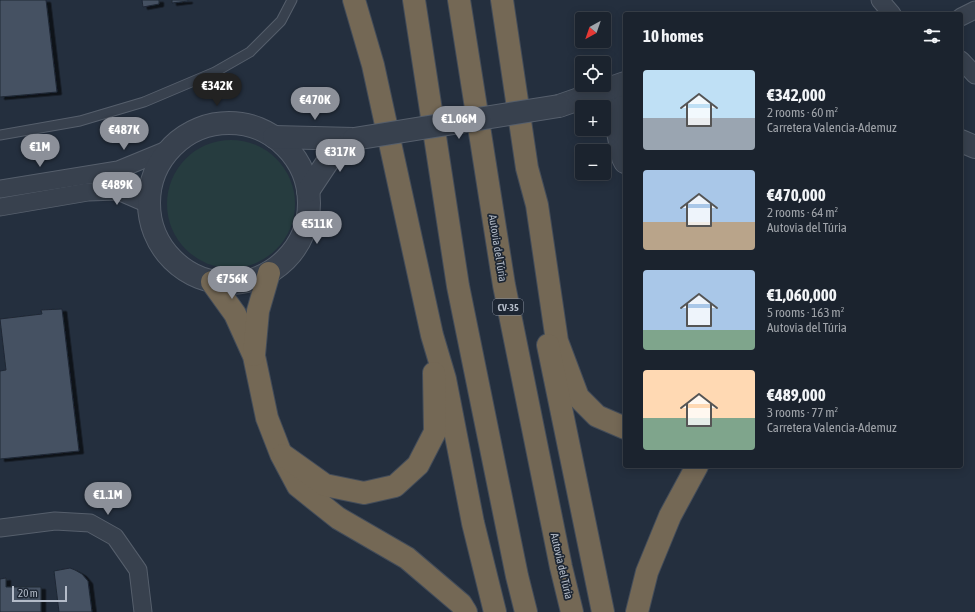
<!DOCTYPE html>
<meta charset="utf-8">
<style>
body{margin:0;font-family:"Asap Condensed",sans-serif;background:#282f3a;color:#f1f3f6;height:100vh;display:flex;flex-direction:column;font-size:15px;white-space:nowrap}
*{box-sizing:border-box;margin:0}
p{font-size:13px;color:#a0a4aa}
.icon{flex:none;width:22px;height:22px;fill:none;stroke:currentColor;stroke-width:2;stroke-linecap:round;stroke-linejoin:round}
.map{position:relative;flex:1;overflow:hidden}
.drawer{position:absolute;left:623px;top:12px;width:340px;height:456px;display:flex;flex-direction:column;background:#1b232e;border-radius:4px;box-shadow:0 2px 10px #0003,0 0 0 1px #39404a}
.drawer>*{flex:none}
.needle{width:26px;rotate:220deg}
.fabs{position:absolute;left:575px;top:12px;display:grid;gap:8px}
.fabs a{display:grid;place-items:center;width:36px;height:36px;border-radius:4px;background:#1b232e;box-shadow:0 2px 10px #0003,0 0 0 1px #39404a;font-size:20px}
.scale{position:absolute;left:12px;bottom:10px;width:55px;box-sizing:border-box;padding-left:4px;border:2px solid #b4bcc9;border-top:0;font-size:11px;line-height:14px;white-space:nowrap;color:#b4bcc9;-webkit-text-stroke:3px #1d2633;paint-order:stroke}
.price{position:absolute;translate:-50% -34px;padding:0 9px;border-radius:14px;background:#8c9099;color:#fff;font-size:13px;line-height:26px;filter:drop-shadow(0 1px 2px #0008)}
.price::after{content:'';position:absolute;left:50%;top:24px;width:12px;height:9px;margin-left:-6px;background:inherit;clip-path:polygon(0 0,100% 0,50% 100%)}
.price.selected{background:#222;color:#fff}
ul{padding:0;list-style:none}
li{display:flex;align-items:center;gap:12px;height:100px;padding:0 20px}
li span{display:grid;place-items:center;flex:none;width:112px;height:80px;border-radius:4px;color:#555}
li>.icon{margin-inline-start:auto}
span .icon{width:48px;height:48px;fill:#fffc;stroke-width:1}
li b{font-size:17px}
h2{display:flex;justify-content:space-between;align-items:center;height:48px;padding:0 20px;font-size:17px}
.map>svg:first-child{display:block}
.green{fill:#263c3f}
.building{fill:#455162;stroke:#1f2835;filter:url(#shadow)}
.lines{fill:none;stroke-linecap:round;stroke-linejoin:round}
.service-casing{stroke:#565f6c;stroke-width:11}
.minor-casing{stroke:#565f6c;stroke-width:19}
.tertiary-casing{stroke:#565f6c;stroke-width:24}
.motorway-casing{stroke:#434c59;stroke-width:24}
.service{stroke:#38414e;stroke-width:9}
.minor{stroke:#38414e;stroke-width:17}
.tertiary{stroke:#38414e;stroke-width:22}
.motorway{stroke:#746855;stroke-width:22}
.tertiary-bridge-casing{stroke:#565f6c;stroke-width:24;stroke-linecap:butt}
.tertiary-bridge{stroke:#38414e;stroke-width:22}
.labels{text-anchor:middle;stroke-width:3.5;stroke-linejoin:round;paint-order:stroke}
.shield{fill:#1d2633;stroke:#878f9c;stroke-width:1}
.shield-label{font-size:10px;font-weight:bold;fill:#b4bcc9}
.street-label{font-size:11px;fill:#b4bcc9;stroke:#1d2633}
</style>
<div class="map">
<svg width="975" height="612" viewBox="0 0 975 612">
<defs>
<filter id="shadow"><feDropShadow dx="4.5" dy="2.5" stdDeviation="0" flood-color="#0009"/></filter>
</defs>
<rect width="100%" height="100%" fill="#242f3e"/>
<circle class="green" cx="231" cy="204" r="64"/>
<g class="building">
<path d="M 0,0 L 46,0 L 57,92 L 0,97 Z"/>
<path d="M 142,0 L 159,0 L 159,4 L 143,7 Z"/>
<path d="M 172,0 L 188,0 L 188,1 L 172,3 Z"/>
<path d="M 62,309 L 79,451 L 0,459 L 0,371 L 6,370 L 0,319 L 42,314 L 41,310 Z"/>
<path d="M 70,568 L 75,570 L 82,574 L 88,581 L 92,612 L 59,612 L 54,571 Z"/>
<path d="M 6,578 L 6,587 L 41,587 L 41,612 L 0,612 L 0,579 Z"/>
</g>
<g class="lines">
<defs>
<path id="service" d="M 0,135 L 80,121 L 144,102 L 215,72 L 250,52 L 281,21 L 292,0"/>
<g id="minor">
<path d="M 880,0 L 892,14"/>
<path d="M 961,17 L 975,10"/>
<path d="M 961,60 L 975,75"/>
<path d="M 0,189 L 118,170 L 169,149"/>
<path d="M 0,207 L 88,192 L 118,191 L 148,204"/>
<path d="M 0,528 L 55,521 L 90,523 L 115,537 L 138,570 L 143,612"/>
</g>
<g id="tertiary">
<path d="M 625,91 L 620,104 L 617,127 L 623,158 L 625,162"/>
<path d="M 559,106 L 625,83"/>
<circle cx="229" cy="203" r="80"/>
<path d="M 274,137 L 354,139"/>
<path d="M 961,141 L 975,147"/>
<path d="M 308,191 L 330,158 L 354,139"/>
</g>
<g id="motorway">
<path d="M 354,0 L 373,65 L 432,335 L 445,379 L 473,523 L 495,612"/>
<path d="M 414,0 L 458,286 L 517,576 L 526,612"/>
<path d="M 459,0 L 504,285 L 561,567 L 572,612"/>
<path d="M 502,0 L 527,168 L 537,205 L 557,341 L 578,397 L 597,416 L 625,428"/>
<path d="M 212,282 L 235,314 L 254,356 L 267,418 L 281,454 L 298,486 L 338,518 L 407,558 L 461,604 L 466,612"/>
<path d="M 548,345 L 603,612"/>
<path d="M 254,355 L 258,311 L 269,273"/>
<path d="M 283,455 L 325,485 L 364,493 L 395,486 L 418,465 L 435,432 L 434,373"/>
<path d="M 637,612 L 647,572 L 670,516 L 697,466"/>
</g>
</defs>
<use href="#service" class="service-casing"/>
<use href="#minor" class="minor-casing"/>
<use href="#tertiary" class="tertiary-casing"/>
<use href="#motorway" class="motorway-casing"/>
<use href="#service" class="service"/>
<use href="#minor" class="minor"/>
<use href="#tertiary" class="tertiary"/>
<use href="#motorway" class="motorway"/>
<defs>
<path id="tertiary-bridge" d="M 354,139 L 559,106"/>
</defs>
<use href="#tertiary-bridge" class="tertiary-bridge-casing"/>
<use href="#tertiary-bridge" class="tertiary-bridge"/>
</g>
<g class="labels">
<rect class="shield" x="493" y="299" width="30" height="16" rx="3"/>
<g class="shield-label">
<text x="508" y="311">CV-35</text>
</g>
<g class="street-label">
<text transform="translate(498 248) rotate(81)" y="4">Autovia del Túria</text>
<text transform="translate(562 566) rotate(77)" y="4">Autovia del Túria</text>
</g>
</g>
</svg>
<div class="fabs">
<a><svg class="needle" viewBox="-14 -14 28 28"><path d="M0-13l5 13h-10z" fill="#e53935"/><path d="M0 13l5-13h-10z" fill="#a0a4aa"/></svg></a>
<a><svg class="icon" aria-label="locate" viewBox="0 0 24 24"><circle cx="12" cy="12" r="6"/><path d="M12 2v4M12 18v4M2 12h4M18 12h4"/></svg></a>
<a>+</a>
<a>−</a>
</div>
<div class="scale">20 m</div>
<b class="price selected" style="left:217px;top:107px">€342K</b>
<b class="price" style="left:315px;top:121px">€470K</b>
<b class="price" style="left:459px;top:140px">€1.06M</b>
<b class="price" style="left:124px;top:151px">€487K</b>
<b class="price" style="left:40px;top:168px">€1M</b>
<b class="price" style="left:340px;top:173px">€317K</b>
<b class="price" style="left:117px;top:206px">€489K</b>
<b class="price" style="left:317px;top:245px">€511K</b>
<b class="price" style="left:232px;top:300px">€756K</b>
<b class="price" style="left:108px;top:516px">€1.1M</b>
<section class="drawer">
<h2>10 homes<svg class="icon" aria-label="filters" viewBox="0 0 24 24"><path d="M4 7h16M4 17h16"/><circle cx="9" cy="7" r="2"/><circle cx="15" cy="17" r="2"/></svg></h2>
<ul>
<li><span style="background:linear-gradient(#bfe0f5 60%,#9aa5b1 0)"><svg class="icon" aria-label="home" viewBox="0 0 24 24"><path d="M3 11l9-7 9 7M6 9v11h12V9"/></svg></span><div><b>€342,000</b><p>2 rooms · 60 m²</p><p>Carretera Valencia-Ademuz</p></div></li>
<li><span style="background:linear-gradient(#a9c7e8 65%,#b9a48a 0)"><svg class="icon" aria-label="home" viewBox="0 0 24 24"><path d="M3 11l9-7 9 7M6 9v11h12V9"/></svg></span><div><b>€470,000</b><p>2 rooms · 64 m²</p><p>Autovia del Túria</p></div></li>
<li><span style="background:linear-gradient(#a9c7e8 75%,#7fa58c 0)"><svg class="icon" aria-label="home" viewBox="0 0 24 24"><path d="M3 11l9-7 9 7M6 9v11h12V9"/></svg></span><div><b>€1,060,000</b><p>5 rooms · 163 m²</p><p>Autovia del Túria</p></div></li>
<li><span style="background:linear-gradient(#ffd9b3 60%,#7fa58c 0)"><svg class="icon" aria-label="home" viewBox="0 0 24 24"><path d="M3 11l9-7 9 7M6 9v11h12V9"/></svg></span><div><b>€489,000</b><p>3 rooms · 77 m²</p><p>Carretera Valencia-Ademuz</p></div></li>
</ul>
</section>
</div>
